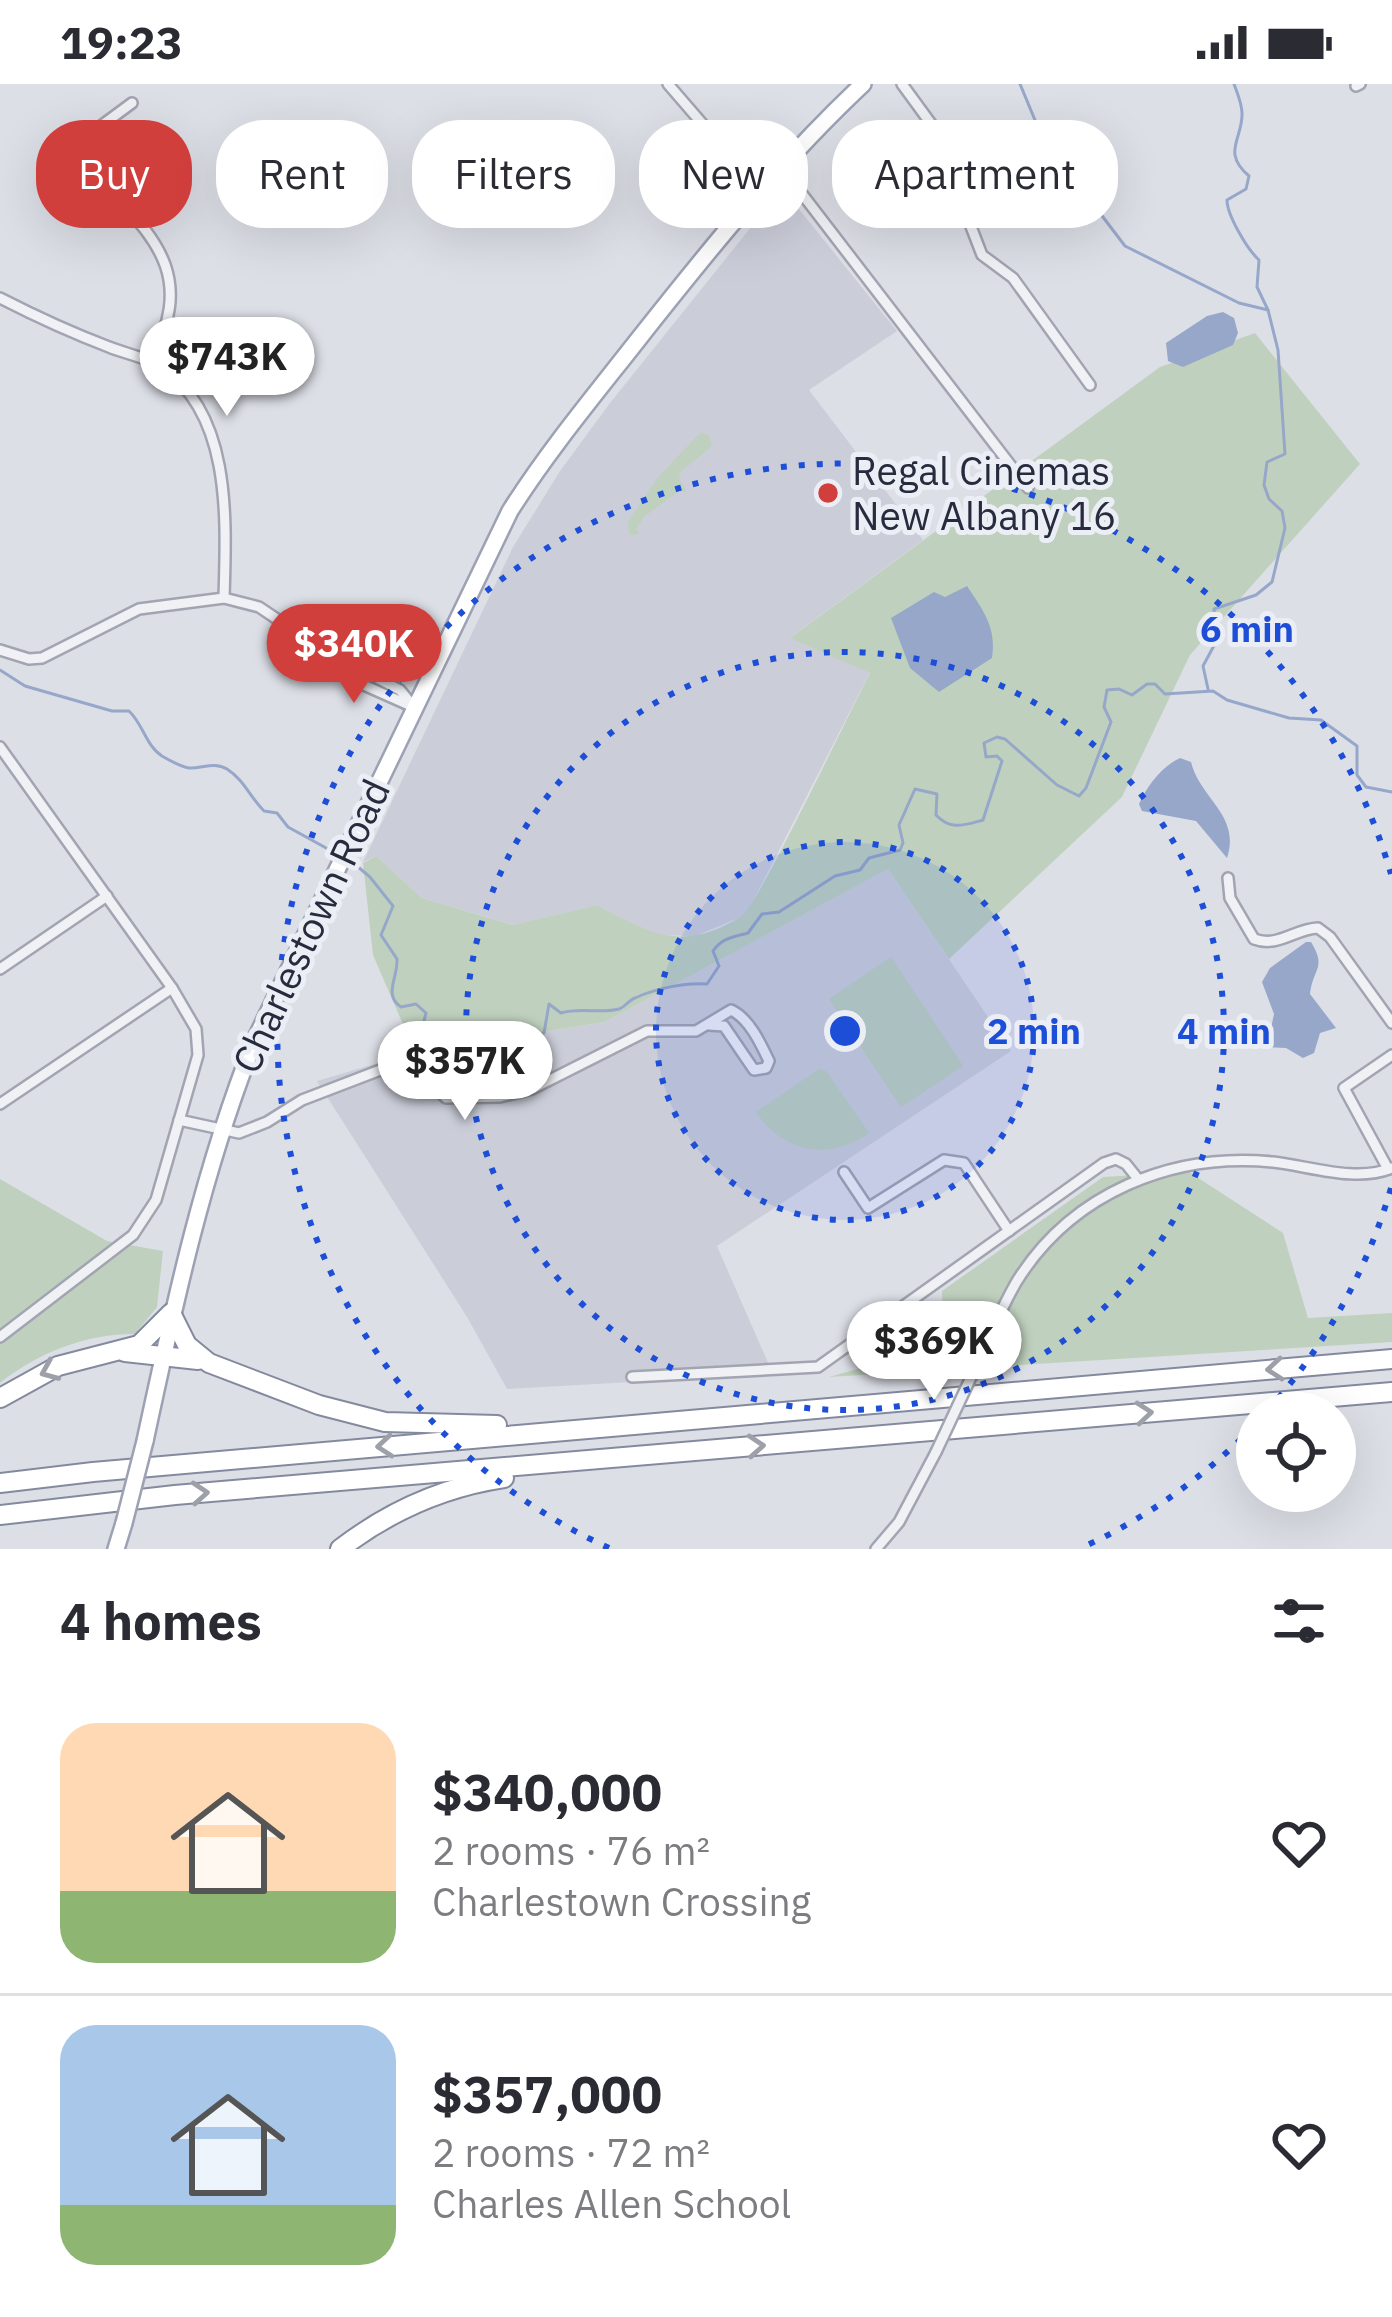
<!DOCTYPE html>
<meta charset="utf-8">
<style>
body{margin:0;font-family:"IBM Plex Sans",sans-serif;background:#f2f2f3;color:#2b2b33;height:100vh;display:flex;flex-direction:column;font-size:45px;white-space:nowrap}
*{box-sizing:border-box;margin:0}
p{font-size:39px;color:#7c7c81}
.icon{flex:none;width:66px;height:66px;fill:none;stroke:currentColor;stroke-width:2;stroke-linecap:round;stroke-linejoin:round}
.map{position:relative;height:1465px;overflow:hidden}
.sheet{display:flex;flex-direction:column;background:#fff;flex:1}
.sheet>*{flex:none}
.banner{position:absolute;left:36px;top:36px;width:1320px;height:108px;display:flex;gap:24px}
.controls{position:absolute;left:1236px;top:1308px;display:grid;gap:24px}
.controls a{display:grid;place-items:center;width:120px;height:120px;border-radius:50%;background:#fff;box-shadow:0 12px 48px #0002;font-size:60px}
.price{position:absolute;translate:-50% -102px;padding:0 27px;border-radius:42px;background:#fff;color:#222;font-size:39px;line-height:78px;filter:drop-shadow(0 3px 6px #0008)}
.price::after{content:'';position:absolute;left:50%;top:72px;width:36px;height:27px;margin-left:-18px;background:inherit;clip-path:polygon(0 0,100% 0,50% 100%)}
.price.current{background:#d13f3d;color:#fff}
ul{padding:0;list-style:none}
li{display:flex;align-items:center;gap:36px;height:300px;padding:0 60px}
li+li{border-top:3px solid #e1e1e2}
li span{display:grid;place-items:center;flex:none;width:336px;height:240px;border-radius:36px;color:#555}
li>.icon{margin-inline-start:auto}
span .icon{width:144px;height:144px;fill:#fffc;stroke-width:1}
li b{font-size:51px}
h2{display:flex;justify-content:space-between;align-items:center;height:144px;padding:0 60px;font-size:51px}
.tag{padding:0 42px;border-radius:48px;background:#fff;box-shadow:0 12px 48px #0002;font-size:42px;line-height:108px}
.tag.current{background:#d13f3d;color:#fff}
.status{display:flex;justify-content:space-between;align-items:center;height:84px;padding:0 60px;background:#fff;direction:ltr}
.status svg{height:33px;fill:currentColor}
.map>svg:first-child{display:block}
.built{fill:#cbced9}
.green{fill:#bfd1be}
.water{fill:#96a7c9}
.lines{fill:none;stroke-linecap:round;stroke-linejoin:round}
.stream{stroke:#96a7c9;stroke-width:3}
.minor-casing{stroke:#a2a5b1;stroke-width:14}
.primary-casing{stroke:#9ca1b3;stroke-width:20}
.motorway-casing{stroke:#848a9e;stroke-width:22}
.minor{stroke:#f0f1f5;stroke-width:9}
.primary{stroke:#fff;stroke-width:15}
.motorway{stroke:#fff;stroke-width:18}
.minor-bridge-casing{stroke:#a2a5b1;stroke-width:14;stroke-linecap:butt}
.primary-bridge-casing{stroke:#9ca1b3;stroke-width:20;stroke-linecap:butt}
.minor-bridge{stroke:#f0f1f5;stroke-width:9}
.primary-bridge{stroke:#fff;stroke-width:15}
.oneway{stroke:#9da0a8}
.ring{fill:none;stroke:#1d4ed8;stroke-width:6;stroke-dasharray:6 12}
.poi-dot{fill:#d13f3d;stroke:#eceef5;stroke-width:4.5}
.labels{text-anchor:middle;stroke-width:10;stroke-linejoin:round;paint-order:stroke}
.poi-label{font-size:39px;fill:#262b3e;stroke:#eceef5;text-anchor:start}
.street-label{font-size:39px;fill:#262b3e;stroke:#eceef5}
.centre{fill:#1d4ed8;stroke:#eceef5;stroke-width:6}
.ring-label{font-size:36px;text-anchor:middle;font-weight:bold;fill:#1d4ed8;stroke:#eceef5;stroke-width:10;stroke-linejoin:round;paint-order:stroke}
</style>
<div class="status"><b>19:23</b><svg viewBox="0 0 49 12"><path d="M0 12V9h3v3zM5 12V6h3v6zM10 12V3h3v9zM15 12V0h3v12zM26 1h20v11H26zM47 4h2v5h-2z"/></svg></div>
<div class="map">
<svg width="1392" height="1465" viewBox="0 0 1392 1465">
<rect width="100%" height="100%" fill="#dddfe7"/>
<g class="built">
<path d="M 781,113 L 790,114 L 897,247 L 809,306 L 923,456 L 791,553 L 870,588 L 746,831 L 695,852 L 652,851 L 597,821 L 514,841 L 422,814 L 376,772 L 363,778 L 513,463 L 560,387 L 610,319 L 772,117 Z"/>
<path d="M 888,785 L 1011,967 L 717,1162 L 773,1290 L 507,1305 L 467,1233 L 317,997 L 415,968 L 605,938 Z"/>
</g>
<g class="green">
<path d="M 1255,249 L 1360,380 L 1190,571 L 1122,713 L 949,875 L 888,785 L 605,938 L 415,968 L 373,871 L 363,779 L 376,772 L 422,814 L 513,841 L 597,821 C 651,850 683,869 742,832 C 757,823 853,621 870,589 L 790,554 L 1160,283 Z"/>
<path d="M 701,348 L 709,352 L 712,362 L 681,388 L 679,394 L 687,409 L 680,406 L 644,433 L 636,445 L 640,450 L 630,451 L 627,439 L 659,392 Z"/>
<path d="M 891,873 L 963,982 L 901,1023 L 829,915 Z"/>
<path d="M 819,985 L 826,987 L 869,1049 C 828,1077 784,1069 756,1028 Z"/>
<path d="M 1189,1088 L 1283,1149 L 1308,1234 L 1392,1229 L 1392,1258 L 829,1293 L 921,1267 L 943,1239 L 942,1207 L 1103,1093 Z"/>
<path d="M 0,1095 L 107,1157 L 163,1167 L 157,1223 L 135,1250 C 86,1250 39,1268 0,1299 Z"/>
</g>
<g class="water">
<path d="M 1223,228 L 1234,234 L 1238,249 L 1233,261 L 1183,283 L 1168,277 L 1166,259 L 1207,232 Z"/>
<path d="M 967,502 C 983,526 997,544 992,574 L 939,608 L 910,584 L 891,534 L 934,508 L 945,513 Z"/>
<path d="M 1180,674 L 1191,678 C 1200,715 1241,731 1227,774 L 1196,737 L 1142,727 L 1139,720 C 1147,702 1162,682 1180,674 Z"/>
<path d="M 1306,858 L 1311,858 C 1327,884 1313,884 1310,910 L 1336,944 L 1320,949 L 1314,969 L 1303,974 L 1286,964 L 1267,963 L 1274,930 L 1262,898 L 1270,884 Z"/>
</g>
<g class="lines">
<g class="stream">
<path d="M 1020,0 L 1042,53 L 1125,162 L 1239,219 L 1268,226"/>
<path d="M 0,586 L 25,602 L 112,627 L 129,627 C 143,640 146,662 162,672 C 169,676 181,683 189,684 C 201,685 214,677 227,685 C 244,696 250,713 264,727 L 277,729 L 288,743 L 328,765"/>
<path d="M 1208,605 L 1203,582 L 1217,556 L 1214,525 L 1256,511 L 1272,498 L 1285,444 L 1282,427 L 1269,415 L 1264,401 L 1267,378 L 1285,370 L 1278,266 L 1268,226 L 1257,203 L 1259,176 C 1247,165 1227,131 1227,116 L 1246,105 L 1249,92 C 1221,68 1243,55 1242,29 C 1242,20 1237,8 1234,0"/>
<path d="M 351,777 L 370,793 L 393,822 L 381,851 L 397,875 C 398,894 383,911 401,923 L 416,920 L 426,929 L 420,953 L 423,960 L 444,978 L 458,1000 L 484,998 L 517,977 L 527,951 L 544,949 L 549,920 L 561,929 C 580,923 601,930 619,925 C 625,923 629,916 635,914 C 654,905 686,898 707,900 L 719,882 L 713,867 C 722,854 733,853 748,849 L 762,830 L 779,828 L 835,792 L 860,786 L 869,774 L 900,766 L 903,759 L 899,741 L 915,705 L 937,710 L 936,731 C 951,747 964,741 983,736 L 1002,677 L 997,672 L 986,673 L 984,659 L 997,653 L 1005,655 L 1057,701 L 1079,712 L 1086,704 L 1111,638 L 1104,623 L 1107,606 L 1119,605 L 1132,611 L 1147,600 L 1155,600 L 1165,610 L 1213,607 L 1227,616 L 1289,634 L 1321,636 L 1357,662 L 1357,691 L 1366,703 L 1392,708"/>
</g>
<defs>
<g id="minor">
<path d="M 668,0 L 706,44 L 786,89 L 1028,404"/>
<path d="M 902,0 L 959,78 L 965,127 L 982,171 L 1013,194 L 1090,301"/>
<path d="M 1356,2 L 1360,0"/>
<path d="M 132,19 L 86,53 L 79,69 C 137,144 204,175 151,277"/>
<path d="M 0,214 C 35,232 72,249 109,263 C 126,270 146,273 161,283 C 233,330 226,439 224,514 L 259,523 L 323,566 L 400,606 L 414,623"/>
<path d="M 0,566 L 29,575 L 42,574 L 139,525 L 224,514"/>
<path d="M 334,575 L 357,598 L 411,622"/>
<path d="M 0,663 L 172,904 L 196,945 L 198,971 L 156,1116 L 133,1151 L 0,1253"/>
<path d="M 1228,794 L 1230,814 L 1254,855 C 1278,864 1294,845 1318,844 L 1330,853 L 1392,939"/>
<path d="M 0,885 L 107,812"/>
<path d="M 0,1020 L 172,904"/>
<path d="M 179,1036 L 239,1049 L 267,1038 L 302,1016 L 396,980 L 414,985 L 446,1014 L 500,1013 L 532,1005 L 647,947 L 696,947 L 731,926 C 749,934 761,960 769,977 L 766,984 L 754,986 L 724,942 L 709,941"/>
<path d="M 1388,1085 L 1344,1004 L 1392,971"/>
<path d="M 844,1088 L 868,1124 L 944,1076 L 964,1079 L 1009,1147"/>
<path d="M 973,1289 C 987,1259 1000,1226 1017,1197 C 1072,1109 1172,1068 1273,1078 C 1310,1082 1356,1099 1392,1084"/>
<path d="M 632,1293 L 818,1283 L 1104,1079 L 1116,1075 L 1126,1080 L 1138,1095"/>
<path d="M 876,1465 L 899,1438 L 936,1368"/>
</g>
<g id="primary">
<path d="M 145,1357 C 174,1222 203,1086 254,958 L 510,427 C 548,367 593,313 637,257 C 708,167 779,79 863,0"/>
<path d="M 116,1465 L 124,1439"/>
</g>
<g id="motorway">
<path d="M 125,1268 L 198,1276"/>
<path d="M 0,1314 L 58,1282 L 139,1261 L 171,1229 L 187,1261 L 209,1279 L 319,1321 L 385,1338 L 497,1341"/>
<path d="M 0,1399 L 93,1388 L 1392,1275"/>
<path d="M 0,1431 L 175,1411 L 1392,1308"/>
<path d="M 340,1465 C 388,1428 444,1403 504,1394"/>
</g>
</defs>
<use href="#minor" class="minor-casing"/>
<use href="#primary" class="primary-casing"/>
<use href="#motorway" class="motorway-casing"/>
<use href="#minor" class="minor"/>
<use href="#primary" class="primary"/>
<use href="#motorway" class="motorway"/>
<defs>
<path id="minor-bridge" d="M 936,1368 L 973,1289"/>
<path id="primary-bridge" d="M 124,1439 L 145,1357"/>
</defs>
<use href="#minor-bridge" class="minor-bridge-casing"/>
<use href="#primary-bridge" class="primary-bridge-casing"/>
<use href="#minor-bridge" class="minor-bridge"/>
<use href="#primary-bridge" class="primary-bridge"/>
</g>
<defs><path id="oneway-chevron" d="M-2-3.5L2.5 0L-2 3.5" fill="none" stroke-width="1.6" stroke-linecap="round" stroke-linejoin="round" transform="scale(3)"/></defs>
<g class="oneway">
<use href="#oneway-chevron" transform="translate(1275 1285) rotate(175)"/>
<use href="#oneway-chevron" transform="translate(49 1287) rotate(157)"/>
<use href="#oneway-chevron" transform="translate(1144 1329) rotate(-5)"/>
<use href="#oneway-chevron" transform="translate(385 1362) rotate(175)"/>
<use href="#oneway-chevron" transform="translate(756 1362) rotate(-4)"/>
<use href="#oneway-chevron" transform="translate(200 1409) rotate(-4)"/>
</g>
<circle cx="845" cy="947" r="189" fill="#1d4ed8" fill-opacity=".12"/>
<g class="ring">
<circle cx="845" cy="947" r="189"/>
<circle cx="845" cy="947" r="379"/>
<path d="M1391 1104A568 568 0 0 1 1267 1327M1254 1342A568 568 0 0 1 1081 1464M609 1464A568 568 0 1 1 1391 790"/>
</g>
<circle class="poi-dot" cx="828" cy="409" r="12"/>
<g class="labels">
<g class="poi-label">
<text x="852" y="401">Regal Cinemas<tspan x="852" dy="45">New Albany 16</tspan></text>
</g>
<g class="street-label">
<text transform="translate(311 842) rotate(-65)" y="14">Charlestown Road</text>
</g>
</g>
<circle cx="845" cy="947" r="18" class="centre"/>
<g class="ring-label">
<text x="1247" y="558">6 min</text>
<text x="1034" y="960">2 min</text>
<text x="1224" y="960">4 min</text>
</g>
</svg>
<div class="controls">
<a><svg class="icon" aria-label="locate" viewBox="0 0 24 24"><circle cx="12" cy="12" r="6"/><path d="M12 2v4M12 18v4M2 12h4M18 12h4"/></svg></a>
</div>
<b class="price" style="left:227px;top:335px">$743K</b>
<b class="price current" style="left:354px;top:622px">$340K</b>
<b class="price" style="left:465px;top:1039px">$357K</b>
<b class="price" style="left:934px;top:1319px">$369K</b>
<div class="banner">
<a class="tag current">Buy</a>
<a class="tag">Rent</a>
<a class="tag">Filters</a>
<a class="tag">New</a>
<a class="tag">Apartment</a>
</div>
</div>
<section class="sheet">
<h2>4 homes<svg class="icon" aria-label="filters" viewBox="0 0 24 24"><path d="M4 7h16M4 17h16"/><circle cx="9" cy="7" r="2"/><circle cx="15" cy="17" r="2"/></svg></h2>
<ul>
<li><span style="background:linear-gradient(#ffd9b3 70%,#8fb573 0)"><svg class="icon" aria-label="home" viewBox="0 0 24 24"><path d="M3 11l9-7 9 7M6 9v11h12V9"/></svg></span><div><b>$340,000</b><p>2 rooms · 76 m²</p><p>Charlestown Crossing</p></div><svg class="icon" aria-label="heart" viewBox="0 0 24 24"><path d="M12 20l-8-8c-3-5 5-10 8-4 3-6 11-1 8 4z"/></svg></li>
<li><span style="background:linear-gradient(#a9c7e8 75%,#8fb573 0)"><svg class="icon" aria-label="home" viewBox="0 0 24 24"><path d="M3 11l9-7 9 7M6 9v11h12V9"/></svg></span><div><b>$357,000</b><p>2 rooms · 72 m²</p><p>Charles Allen School</p></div><svg class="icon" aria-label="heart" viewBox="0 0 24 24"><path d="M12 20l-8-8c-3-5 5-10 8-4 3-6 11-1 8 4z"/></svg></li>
</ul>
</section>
